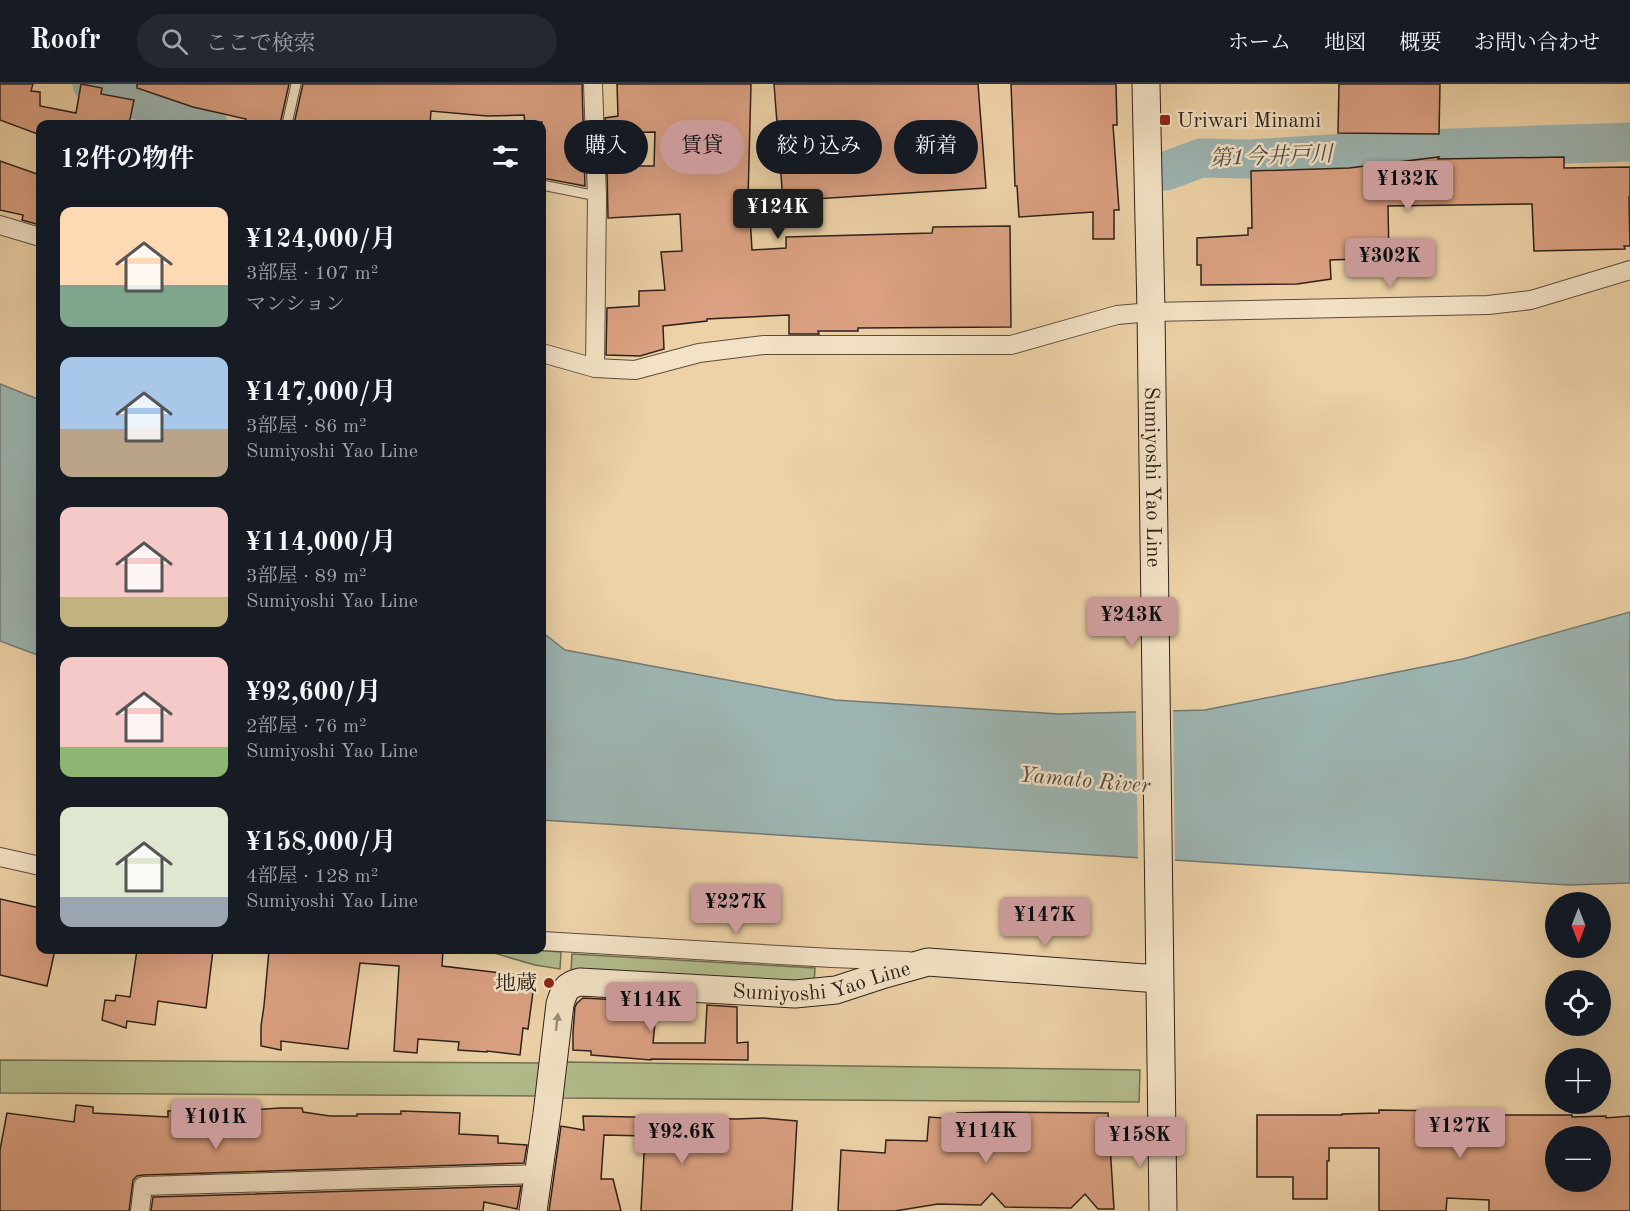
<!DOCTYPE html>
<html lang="ja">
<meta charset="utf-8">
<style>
body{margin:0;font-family:"Old Standard TT","Noto Serif JP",serif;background:#242831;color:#f1f3f6;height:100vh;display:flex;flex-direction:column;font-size:22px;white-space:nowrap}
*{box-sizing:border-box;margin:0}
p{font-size:20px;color:#9ea1a6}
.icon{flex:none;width:33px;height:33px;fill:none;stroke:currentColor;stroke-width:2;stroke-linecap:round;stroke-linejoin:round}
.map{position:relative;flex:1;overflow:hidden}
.panel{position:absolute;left:36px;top:36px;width:510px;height:834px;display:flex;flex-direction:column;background:#171b24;border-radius:12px;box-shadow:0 6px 24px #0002}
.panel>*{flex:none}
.guide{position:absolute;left:564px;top:36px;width:570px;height:54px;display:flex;gap:12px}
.needle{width:39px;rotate:180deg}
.buttons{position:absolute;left:1545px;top:808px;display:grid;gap:12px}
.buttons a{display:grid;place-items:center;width:66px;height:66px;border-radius:50%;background:#171b24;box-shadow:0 6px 24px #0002;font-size:30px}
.price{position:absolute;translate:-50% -51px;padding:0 14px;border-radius:6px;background:#c59692;color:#111;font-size:20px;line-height:39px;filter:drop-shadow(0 2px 3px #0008)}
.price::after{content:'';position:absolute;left:50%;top:36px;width:18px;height:14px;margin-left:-9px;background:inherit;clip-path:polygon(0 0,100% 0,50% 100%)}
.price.current{background:#222;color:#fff}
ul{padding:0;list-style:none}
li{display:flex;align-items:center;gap:18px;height:150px;padding:0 24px}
li span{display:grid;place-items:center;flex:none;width:168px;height:120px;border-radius:12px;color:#555}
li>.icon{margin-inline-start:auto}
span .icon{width:72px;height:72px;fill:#fffc;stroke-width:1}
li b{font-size:26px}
h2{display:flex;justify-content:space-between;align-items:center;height:72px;padding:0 24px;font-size:26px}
.pill{padding:0 21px;border-radius:27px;background:#171b24;box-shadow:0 6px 24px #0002;font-size:21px;line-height:54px}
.pill.current{background:#c59692;color:#111}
header{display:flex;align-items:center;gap:36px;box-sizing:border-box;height:84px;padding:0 30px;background:#171b24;border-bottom:2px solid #363941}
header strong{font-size:28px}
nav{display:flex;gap:33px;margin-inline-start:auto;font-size:21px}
.search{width:420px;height:54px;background:#242831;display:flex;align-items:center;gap:15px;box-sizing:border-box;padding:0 21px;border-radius:33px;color:#9ea1a6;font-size:22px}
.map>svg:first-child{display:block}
.green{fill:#b3bd8c;stroke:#706f53;stroke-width:1.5}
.water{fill:#9db5b2;stroke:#717a75;stroke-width:1.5}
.pier{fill:#edd2a7}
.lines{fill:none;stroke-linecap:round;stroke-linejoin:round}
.river{stroke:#9db5b2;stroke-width:39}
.building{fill:#dba182;stroke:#2e211a;stroke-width:1.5;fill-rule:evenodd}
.lane-casing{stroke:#5e4d3d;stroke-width:11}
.street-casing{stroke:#5e4d3d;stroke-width:20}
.secondary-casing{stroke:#2e211a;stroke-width:29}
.lane{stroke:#f3e2c6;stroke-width:9}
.street{stroke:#f3e2c6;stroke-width:18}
.secondary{stroke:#f3e2c6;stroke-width:27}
.oneway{fill:#9a8b79}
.poi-dot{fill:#8f2418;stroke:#f3e2c6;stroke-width:2}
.labels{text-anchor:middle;stroke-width:5;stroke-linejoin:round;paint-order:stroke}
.poi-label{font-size:21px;fill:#2e211a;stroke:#f3e2c6;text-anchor:start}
.street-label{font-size:21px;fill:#2e211a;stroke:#f3e2c6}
.water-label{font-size:22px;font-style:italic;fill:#4f4d48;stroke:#f3e2c6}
</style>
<header>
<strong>Roofr</strong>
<div class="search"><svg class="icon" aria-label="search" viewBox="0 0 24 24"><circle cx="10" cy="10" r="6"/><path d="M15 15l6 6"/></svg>ここで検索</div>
<nav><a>ホーム</a><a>地図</a><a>概要</a><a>お問い合わせ</a></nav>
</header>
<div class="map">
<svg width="1630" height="1127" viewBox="0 0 1630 1127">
<rect width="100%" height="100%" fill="#edd2a7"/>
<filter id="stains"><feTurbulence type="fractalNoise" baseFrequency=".00333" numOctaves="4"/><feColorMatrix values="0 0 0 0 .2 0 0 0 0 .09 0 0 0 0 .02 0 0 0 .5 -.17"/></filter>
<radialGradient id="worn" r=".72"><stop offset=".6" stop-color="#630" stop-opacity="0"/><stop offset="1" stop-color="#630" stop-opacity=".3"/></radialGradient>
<g class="green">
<path d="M 494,866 L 533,866 L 561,868 L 560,885 L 535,881 L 494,869 Z"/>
<path d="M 572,870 L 815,884 L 814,900 L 571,888 Z"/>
<path d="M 0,976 L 540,979 L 536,1012 L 0,1009 Z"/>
<path d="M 564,978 L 1140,986 L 1139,1018 L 562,1014 Z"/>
</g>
<g class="water">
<path d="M 0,300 L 40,316 L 40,572 L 0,557 Z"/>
<path d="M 1630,528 L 1630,799 L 1569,801 L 542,736 L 542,548 L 565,566 L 835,616 L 1059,630 L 1205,626 L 1463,575 Z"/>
</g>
<path class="pier" d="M 1173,624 L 1175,779 L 1138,777 L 1136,625 Z"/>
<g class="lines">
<g class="river">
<path d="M 92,0 L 208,40"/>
<path d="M 1166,87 L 1201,74 L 1249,75 L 1393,66 L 1630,58"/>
</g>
</g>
<g class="building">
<path d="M 0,0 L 33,0 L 31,7 L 40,8 L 40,22 L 76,29 L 81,0 L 102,4 L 101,10 L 134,16 L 129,40 L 40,40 L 40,51 L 0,36 Z"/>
<path d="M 137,0 L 289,0 L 280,40 L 262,40 L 245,38 L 246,35 L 193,23 L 137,4 Z"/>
<path d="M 303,0 L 582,0 L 585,102 L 542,94 L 542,38 L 525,39 L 524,31 L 487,32 L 431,27 L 430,40 L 294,40 Z"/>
<path d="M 617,0 L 751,0 L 748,115 L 749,115 L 752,166 L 786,164 L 786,153 L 932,149 L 933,143 L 1010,142 L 1011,243 L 858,244 L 858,247 L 818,247 L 819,250 L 789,250 L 789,231 L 707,235 L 707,237 L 663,242 L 664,265 L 640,272 L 606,271 L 607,224 L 639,222 L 639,207 L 665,206 L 661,168 L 682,167 L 680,130 L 608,134 L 607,82 L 654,82 L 655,48 L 606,49 L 605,34 L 618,32 Z"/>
<path d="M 774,0 L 978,0 L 986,104 L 783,117 Z"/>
<path d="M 1011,0 L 1116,0 L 1117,41 L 1113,41 L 1119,126 L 1114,126 L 1114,155 L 1093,155 L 1093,128 L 1019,133 L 1017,102 L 1015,102 Z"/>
<path d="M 1339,0 L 1440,0 L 1439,50 L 1338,49 Z"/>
<path d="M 1439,73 L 1438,75 L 1564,73 L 1564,84 L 1630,83 L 1630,113 L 1629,113 L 1630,162 L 1624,162 L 1625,165 L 1534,167 L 1532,120 L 1388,122 L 1389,174 L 1330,176 L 1331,195 L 1297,200 L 1201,201 L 1201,181 L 1197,181 L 1197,154 L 1248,151 L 1248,144 L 1252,144 L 1251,87 L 1349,84 Z"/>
<path d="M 0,77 L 40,91 L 40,141 L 22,136 L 23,131 L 0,126 Z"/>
<path d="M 0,815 L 40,824 L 40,866 L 55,866 L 47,902 L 0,891 Z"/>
<path d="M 137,866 L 213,866 L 206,924 L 158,917 L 155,941 L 127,937 L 126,944 L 102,936 L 105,916 L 115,917 L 116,911 L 130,913 Z"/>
<path d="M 269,866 L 443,866 L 442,882 L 535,893 L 528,945 L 523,944 L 520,971 L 487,967 L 487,968 L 458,966 L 459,958 L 418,955 L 417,969 L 394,967 L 399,882 L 360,879 L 348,965 L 281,957 L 281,966 L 261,962 L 261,942 L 264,922 Z"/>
<path d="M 583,914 L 657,918 L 653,959 L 705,959 L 707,921 L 737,923 L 737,959 L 748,958 L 748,976 L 651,975 L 651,976 L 591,971 L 591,967 L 573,966 L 573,948 L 575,923 L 577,919 Z"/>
<path d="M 76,1021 L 93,1023 L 93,1029 L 168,1033 L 168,1027 L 206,1027 L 233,1025 L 233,1027 L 280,1024 L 302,1024 L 303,1028 L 330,1032 L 357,1032 L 357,1030 L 401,1030 L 401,1027 L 460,1029 L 459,1050 L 498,1052 L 498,1059 L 527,1061 L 524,1079 L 143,1091 L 137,1092 L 133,1096 L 129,1127 L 0,1127 L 0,1066 L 7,1029 L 74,1038 Z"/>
<path d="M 1379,1026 L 1449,1027 L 1448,1041 L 1490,1043 L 1490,1031 L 1572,1031 L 1572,1033 L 1606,1032 L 1606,1034 L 1630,1032 L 1630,1127 L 1489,1127 L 1489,1116 L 1447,1114 L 1446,1127 L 1379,1127 L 1379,1064 L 1329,1064 L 1329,1077 L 1327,1077 L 1327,1115 L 1293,1115 L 1293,1093 L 1257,1093 L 1257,1031 L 1342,1031 L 1342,1030 L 1379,1029 ZM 1556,1053 L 1600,1053 L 1600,1098 L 1556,1098 Z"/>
<path d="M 995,1028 L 1108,1029 L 1114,1125 L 1098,1125 L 1085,1110 L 1071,1124 L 1005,1123 L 992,1109 L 981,1121 L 938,1120 L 895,1127 L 838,1127 L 841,1066 L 885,1069 L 886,1056 L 927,1057 L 929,1033 L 957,1035 L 957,1029 Z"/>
<path d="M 583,1032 L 736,1035 L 763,1034 L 797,1037 L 792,1127 L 641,1127 L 645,1052 L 604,1051 L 601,1095 L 613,1095 L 621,1127 L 549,1127 L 561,1042 L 584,1046 Z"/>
<path d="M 521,1102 L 517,1125 L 484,1118 L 483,1127 L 151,1127 L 153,1113 Z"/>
</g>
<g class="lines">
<defs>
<g id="lane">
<path d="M 287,40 L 296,0"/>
<path d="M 542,101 L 597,112"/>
</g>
<g id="street">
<path d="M 593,0 L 597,112 L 595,284"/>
<path d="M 0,141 L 40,153"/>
<path d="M 542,269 L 595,284 L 635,286 L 699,269 L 764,261 L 1011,261 L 1117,231 L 1151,228 L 1488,221 L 1531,216 L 1630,186"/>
<path d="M 0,773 L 40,782"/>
<path d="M 542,857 L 832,874 L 908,877"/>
<path d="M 140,1127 L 143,1102 L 538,1090"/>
</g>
<g id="secondary">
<path id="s1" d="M 1146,0 L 1151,228 L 1163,1127"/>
<path id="s2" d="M 533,1127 L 547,1030 L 560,920 C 564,907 566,901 580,898 L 795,910 L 836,906 L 885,890 L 928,878 L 1159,895"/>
</g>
</defs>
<use href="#lane" class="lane-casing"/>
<use href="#street" class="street-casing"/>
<use href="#secondary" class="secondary-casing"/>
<use href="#lane" class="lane"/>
<use href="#street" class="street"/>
<use href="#secondary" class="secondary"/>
</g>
<defs><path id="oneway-solid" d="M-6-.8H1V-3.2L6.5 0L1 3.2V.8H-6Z" transform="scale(1.5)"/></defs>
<use class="oneway" href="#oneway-solid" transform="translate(557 938) rotate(-83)"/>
<g class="poi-dot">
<rect x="1159" y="30" width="12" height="12" rx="3"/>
<circle cx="549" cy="899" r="6"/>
</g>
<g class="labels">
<g class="poi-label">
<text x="1177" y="43">Uriwari Minami</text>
<text x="537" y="906" text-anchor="end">地蔵</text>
</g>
<g class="street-label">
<text dy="7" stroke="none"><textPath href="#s1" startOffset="393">Sumiyoshi Yao Line</textPath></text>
<text dy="7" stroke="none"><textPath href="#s2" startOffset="484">Sumiyoshi Yao Line</textPath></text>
</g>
<g class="water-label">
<text transform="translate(1271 71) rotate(-2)" y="8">第1今井戸川</text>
<text transform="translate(1085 695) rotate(5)" y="8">Yamato River</text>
</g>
</g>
<rect width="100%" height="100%" filter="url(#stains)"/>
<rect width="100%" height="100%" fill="url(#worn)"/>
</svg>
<div class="buttons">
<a><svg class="needle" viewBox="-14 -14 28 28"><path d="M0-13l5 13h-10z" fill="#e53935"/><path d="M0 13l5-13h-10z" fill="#9ea1a6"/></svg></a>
<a><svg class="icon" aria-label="locate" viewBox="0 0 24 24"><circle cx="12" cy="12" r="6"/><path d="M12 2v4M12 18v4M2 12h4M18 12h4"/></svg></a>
<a>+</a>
<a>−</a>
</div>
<b class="price" style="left:1408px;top:128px">¥132K</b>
<b class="price current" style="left:778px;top:156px">¥124K</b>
<b class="price" style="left:1390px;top:205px">¥302K</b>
<b class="price" style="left:1132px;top:564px">¥243K</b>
<b class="price" style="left:736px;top:851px">¥227K</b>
<b class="price" style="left:1045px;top:864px">¥147K</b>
<b class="price" style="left:651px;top:949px">¥114K</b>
<b class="price" style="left:216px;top:1066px">¥101K</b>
<b class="price" style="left:1460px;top:1075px">¥127K</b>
<b class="price" style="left:986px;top:1080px">¥114K</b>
<b class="price" style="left:682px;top:1081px">¥92.6K</b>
<b class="price" style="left:1140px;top:1084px">¥158K</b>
<div class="guide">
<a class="pill">購入</a>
<a class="pill current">賃貸</a>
<a class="pill">絞り込み</a>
<a class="pill">新着</a>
</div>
<section class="panel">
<h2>12件の物件<svg class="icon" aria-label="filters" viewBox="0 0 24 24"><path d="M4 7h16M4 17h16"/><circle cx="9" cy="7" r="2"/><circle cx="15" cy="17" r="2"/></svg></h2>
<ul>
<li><span style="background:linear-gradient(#ffd9b3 65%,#7fa58c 0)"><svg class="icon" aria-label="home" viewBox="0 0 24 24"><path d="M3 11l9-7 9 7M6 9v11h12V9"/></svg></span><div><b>¥124,000/月</b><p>3部屋 · 107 m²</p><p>マンション</p></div></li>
<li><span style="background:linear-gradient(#a9c7e8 60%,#b9a48a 0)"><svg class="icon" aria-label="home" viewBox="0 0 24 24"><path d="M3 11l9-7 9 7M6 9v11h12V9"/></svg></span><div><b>¥147,000/月</b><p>3部屋 · 86 m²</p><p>Sumiyoshi Yao Line</p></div></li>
<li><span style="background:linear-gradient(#f6c9c9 75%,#c2b280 0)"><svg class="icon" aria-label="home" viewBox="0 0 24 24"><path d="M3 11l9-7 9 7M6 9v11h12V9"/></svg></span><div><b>¥114,000/月</b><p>3部屋 · 89 m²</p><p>Sumiyoshi Yao Line</p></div></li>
<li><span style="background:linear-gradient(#f6c9c9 75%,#8fb573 0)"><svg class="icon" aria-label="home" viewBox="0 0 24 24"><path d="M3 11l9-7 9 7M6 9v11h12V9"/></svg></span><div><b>¥92,600/月</b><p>2部屋 · 76 m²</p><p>Sumiyoshi Yao Line</p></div></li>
<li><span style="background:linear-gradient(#dfe7d0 75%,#9aa5b1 0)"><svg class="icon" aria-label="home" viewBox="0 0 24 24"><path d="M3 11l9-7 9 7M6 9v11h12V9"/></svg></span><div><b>¥158,000/月</b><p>4部屋 · 128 m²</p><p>Sumiyoshi Yao Line</p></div></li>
</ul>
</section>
</div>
